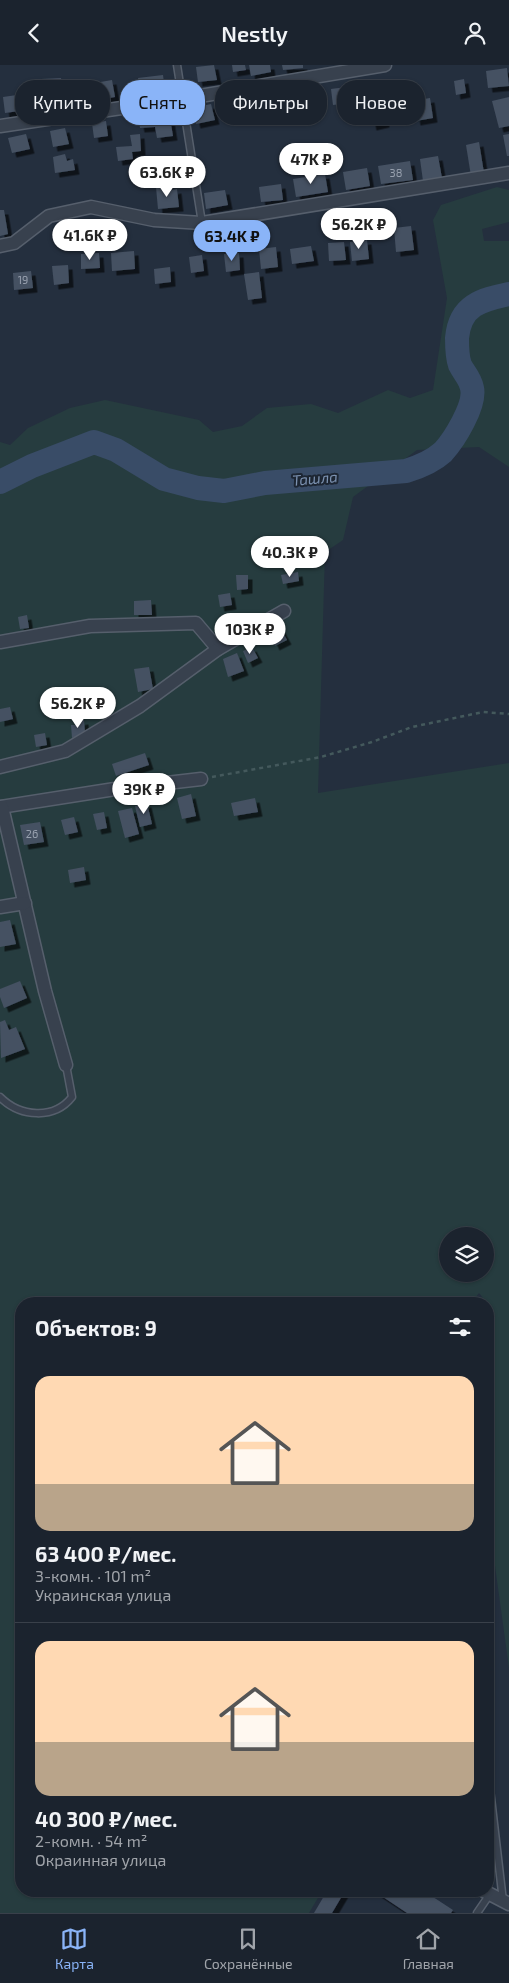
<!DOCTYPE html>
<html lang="ru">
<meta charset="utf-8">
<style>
body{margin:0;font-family:"Exo 2",sans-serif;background:#282f3a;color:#f1f3f6;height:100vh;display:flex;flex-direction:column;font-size:19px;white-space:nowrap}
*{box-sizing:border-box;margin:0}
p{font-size:16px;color:#a0a4aa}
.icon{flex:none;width:28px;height:28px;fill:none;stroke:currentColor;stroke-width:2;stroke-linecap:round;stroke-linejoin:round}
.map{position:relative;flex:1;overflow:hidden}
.details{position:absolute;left:15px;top:1232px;width:479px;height:600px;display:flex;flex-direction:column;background:#1b232e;border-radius:20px;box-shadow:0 1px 4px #0004,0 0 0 1px #39404a}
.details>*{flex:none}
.guide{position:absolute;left:15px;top:15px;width:480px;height:45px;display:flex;gap:10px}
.buttons{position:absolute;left:439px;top:1162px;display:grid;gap:10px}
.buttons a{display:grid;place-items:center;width:55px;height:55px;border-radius:50%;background:#1b232e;box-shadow:0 1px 4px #0004,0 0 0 1px #39404a;font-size:25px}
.price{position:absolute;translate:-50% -42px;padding:0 11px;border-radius:18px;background:#fff;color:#222;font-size:16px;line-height:32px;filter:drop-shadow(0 1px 2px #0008)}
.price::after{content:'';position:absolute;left:50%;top:30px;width:15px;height:11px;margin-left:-8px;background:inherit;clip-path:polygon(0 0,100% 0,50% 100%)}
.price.on{background:#8ab4f8;color:#111}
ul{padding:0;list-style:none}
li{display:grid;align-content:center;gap:10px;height:265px;padding:0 20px}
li+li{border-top:1px solid #39404a}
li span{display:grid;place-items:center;height:155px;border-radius:15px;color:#555}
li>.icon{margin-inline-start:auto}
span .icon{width:90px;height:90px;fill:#fffc;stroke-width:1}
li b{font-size:21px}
h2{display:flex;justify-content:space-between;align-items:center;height:60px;padding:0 20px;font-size:21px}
.pill{padding:0 18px;border-radius:20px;background:#1b232e;box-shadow:0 1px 4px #0004,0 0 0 1px #39404a;font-size:18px;line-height:45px}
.pill.on{background:#8ab4f8;color:#111}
header{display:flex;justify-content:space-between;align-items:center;height:65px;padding:0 20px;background:#1b232e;font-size:22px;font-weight:600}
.tab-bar{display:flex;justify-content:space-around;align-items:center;height:70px;border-top:1px solid #39404a;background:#1b232e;font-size:14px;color:#a0a4aa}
.tab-bar a{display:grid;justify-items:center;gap:2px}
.tab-bar .on{color:#8ab4f8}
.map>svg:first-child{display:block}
.green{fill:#263c3f;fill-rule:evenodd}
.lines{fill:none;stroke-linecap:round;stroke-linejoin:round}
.river{stroke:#394c67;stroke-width:24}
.building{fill:#455162;filter:url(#shadow)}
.service-casing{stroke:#565f6c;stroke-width:9}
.minor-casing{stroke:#565f6c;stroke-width:15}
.path{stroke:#44595c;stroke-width:2.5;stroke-dasharray:4 4;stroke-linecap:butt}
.service{stroke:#38414e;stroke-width:6}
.minor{stroke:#38414e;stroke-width:12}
.labels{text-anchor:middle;stroke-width:4;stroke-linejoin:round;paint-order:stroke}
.number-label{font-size:11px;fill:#98a1af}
.water-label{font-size:15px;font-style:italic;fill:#7c92b1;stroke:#1d2633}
</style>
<header><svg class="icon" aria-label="back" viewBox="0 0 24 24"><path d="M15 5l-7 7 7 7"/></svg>Nestly<svg class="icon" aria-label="person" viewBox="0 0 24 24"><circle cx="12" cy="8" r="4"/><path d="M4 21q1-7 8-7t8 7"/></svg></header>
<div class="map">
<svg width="509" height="1848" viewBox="0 0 509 1848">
<defs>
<filter id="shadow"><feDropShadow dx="4.5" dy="4.5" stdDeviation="0" flood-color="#0009"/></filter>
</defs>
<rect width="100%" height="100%" fill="#242f3e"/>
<path class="green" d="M 497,122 L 509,125 L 509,157 L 482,164 L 484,176 L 509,176 L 509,402 L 479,382 L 417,385 L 353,432 L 343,475 L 325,487 L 318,728 L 509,698 L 509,1603 L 488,1450 L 488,1239 L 477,1239 L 477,1234 L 483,1233 L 479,1228 L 472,1237 L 474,1239 L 21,1239 L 21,1826 L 322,1826 L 309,1848 L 0,1848 L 0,377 L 10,380 L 28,363 L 70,343 L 105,335 L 199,355 L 213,367 L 242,361 L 267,343 L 311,339 L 338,348 L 388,325 L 410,333 L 433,325 L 447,233 L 433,155 L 441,140 ZM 448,1171 L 485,1171 L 485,1209 L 448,1209 Z"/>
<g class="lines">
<path class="river" d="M 0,417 L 32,401 L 94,377 L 116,385 L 164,414 L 198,423 L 224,426 L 265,418 L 406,406 C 419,402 432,397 443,387 C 454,375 476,340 472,323 C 470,313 464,308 460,300 C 457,292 457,282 457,273 C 460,240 481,235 509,229"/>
</g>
<g class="building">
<path d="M 214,0 L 217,15 L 198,17 L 196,2 Z"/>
<path d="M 232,0 L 245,0 L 246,5 L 233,7 Z"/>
<path d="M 249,0 L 270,0 L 271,7 L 251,11 Z"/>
<path d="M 282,0 L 303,0 L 303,3 L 283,5 Z"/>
<path d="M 507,3 L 509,21 L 488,23 L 486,6 Z"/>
<path d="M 163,10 L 165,26 L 140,29 L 138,13 Z"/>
<path d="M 61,13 L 63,34 L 43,35 L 41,14 Z"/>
<path d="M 464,14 L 466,28 L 456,30 L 454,16 Z"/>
<path d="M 112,15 L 115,32 L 92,36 L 89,19 Z"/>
<path d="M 354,21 L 356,37 L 333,40 L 331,24 Z"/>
<path d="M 310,27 L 312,43 L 287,46 L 285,30 Z"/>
<path d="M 17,30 L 19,46 L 5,48 L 3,32 Z"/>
<path d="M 509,32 L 509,61 L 499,63 L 492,36 Z"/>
<path d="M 430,33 L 433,53 L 416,56 L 413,36 Z"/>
<path d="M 261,34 L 263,50 L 245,53 L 243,36 Z"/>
<path d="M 388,37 L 390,49 L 384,51 L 385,58 L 372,61 L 368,40 Z"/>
<path d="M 211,39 L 215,55 L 196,59 L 192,43 Z"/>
<path d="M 169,47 L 173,71 L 157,73 L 155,62 L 140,63 L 138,51 Z"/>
<path d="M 106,56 L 108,71 L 94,73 L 92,58 Z"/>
<path d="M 65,63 L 69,79 L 53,82 L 50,66 Z"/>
<path d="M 26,69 L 30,84 L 12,88 L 8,73 Z"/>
<path d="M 140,69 L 141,86 L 132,87 L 133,94 L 118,96 L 116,82 L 132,81 L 130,70 Z"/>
<path d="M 509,69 L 509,91 L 507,91 L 503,70 Z"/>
<path d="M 479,77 L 484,108 L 471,111 L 466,80 Z"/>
<path d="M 65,89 L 67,96 L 73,94 L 75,105 L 55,108 L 53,92 Z"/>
<path d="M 438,91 L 442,113 L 423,116 L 420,94 Z"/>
<path d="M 410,96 L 413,115 L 381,119 L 378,101 Z"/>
<path d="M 367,103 L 370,121 L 346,125 L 343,107 Z"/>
<path d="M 325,109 L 328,127 L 296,132 L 293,114 Z"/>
<path d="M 281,119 L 283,135 L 261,137 L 259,122 Z"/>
<path d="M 171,121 L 172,125 L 177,124 L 179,142 L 158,144 L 156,122 Z"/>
<path d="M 225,125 L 228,140 L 206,144 L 204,128 Z"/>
<path d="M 0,145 L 4,145 L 8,169 L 0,171 Z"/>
<path d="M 411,161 L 414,185 L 396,187 L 394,163 Z"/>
<path d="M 367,175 L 369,194 L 352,196 L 350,177 Z"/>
<path d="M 344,177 L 346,195 L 329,196 L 328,178 Z"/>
<path d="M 311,181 L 314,196 L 292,199 L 290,184 Z"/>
<path d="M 276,182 L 278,202 L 261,204 L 259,184 Z"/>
<path d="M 134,186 L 135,204 L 112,206 L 111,188 Z"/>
<path d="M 99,188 L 100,203 L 81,204 L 81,189 Z"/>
<path d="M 239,188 L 240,205 L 226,207 L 224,189 Z"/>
<path d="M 202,190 L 204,206 L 191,208 L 189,192 Z"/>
<path d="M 68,200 L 69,218 L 54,220 L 52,201 Z"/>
<path d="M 170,202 L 171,217 L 155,219 L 154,204 Z"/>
<path d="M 31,206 L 33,223 L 14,225 L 13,208 Z"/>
<path d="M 259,207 L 262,233 L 248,235 L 244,209 Z"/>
<path d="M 298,507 L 299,516 L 283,519 L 281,510 Z"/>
<path d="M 236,510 L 248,510 L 248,524 L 237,525 Z"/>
<path d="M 230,528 L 232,540 L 220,542 L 218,530 Z"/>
<path d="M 151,535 L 152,550 L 134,550 L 134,536 Z"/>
<path d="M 27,550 L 29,563 L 20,564 L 18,552 Z"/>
<path d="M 281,564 L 287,575 L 275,581 L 270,569 Z"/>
<path d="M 252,582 L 258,593 L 248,598 L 243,586 Z"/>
<path d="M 237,588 L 244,606 L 228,612 L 223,594 Z"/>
<path d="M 149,602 L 153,624 L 138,627 L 134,604 Z"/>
<path d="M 10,642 L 13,654 L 0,657 L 0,644 Z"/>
<path d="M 84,655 L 85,668 L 72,673 L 71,660 L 78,660 L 78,656 Z"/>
<path d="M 45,668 L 47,680 L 36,682 L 34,670 Z"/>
<path d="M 145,688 L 149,700 L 116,711 L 112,699 Z"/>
<path d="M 191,729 L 196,751 L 182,754 L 177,733 Z"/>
<path d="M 255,733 L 258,747 L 234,751 L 231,738 Z"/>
<path d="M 147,738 L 152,759 L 140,762 L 135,741 Z"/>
<path d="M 132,743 L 139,769 L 125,773 L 118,746 Z"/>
<path d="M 104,747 L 107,763 L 97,765 L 93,749 Z"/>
<path d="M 74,752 L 78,767 L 65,770 L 61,755 Z"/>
<path d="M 40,757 L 44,777 L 24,780 L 20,760 Z"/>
<path d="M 84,802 L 86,815 L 70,818 L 68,805 Z"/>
<path d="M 10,855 L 16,879 L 0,882 L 0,857 Z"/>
<path d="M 20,916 L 27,933 L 4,943 L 0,932 L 0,924 Z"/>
<path d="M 5,955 L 9,965 L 16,962 L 25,984 L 1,993 L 0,957 Z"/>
<path d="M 327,1826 L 345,1826 L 332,1848 L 314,1848 Z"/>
<path d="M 374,1826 L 432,1826 L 430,1830 L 453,1845 L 451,1848 L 407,1848 Z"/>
</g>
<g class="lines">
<defs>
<g id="service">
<path d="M 177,0 L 202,158"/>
<path d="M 0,1032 C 20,1052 54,1055 72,1032 L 66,1000"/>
<path d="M 488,1707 L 503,1836"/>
<path d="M 477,1848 L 490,1829"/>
</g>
<g id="minor">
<path d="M 0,61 L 182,34 L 385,0"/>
<path d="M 0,181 L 14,178 L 49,151 L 91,142 L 154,155 L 202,158 L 509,108"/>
<path d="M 0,577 L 90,561 L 196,558 L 218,584"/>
<path d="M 0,702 L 65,686 L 140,641 L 218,584 L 284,546"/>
<path d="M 0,742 L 115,724 L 201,714"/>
<path d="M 2,742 L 45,926 L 66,1000"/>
<path d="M 0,842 L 25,838"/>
<path d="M 484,1826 L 509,1839"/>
</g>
</defs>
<use href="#service" class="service-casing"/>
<use href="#minor" class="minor-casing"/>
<path class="path" d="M 212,712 L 321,692 L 372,677 L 412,662 L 483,647 L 509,649"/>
<use href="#service" class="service"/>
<use href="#minor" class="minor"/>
</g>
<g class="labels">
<g class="number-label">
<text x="396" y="112">38</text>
<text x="23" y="219">19</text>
<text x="32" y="773">26</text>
</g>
<g class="water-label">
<text transform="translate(315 414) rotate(-5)" y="5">Ташла</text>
</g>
</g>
</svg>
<div class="buttons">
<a><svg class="icon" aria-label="layers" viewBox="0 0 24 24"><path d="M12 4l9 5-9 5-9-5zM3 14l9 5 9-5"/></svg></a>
</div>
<b class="price" style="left:311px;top:120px">47K ₽</b>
<b class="price" style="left:167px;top:133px">63.6K ₽</b>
<b class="price" style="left:359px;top:185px">56.2K ₽</b>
<b class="price" style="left:90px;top:196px">41.6K ₽</b>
<b class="price on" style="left:232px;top:197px">63.4K ₽</b>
<b class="price" style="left:290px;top:513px">40.3K ₽</b>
<b class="price" style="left:250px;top:590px">103K ₽</b>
<b class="price" style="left:78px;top:664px">56.2K ₽</b>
<b class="price" style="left:144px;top:750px">39K ₽</b>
<div class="guide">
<a class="pill">Купить</a>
<a class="pill on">Снять</a>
<a class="pill">Фильтры</a>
<a class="pill">Новое</a>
</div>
<section class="details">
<h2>Объектов: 9<svg class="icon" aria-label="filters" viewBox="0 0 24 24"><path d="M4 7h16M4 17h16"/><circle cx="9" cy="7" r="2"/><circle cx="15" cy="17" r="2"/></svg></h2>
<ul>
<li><span style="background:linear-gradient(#ffd9b3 70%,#b9a48a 0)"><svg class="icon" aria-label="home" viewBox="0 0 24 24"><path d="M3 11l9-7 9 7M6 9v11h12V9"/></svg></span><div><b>63 400 ₽/мес.</b><p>3-комн. · 101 m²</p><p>Украинская улица</p></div></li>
<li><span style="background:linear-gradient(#ffd9b3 65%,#b9a48a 0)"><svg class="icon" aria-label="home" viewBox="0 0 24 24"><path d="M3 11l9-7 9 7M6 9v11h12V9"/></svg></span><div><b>40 300 ₽/мес.</b><p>2-комн. · 54 m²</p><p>Окраинная улица</p></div></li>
</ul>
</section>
</div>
<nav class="tab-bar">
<a class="on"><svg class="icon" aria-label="map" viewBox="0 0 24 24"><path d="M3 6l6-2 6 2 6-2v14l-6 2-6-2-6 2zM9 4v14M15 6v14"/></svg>Карта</a>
<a><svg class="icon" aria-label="saved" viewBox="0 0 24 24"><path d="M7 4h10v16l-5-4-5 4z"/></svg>Сохранённые</a>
<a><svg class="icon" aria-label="home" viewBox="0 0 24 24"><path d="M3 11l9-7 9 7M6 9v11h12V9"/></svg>Главная</a>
</nav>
